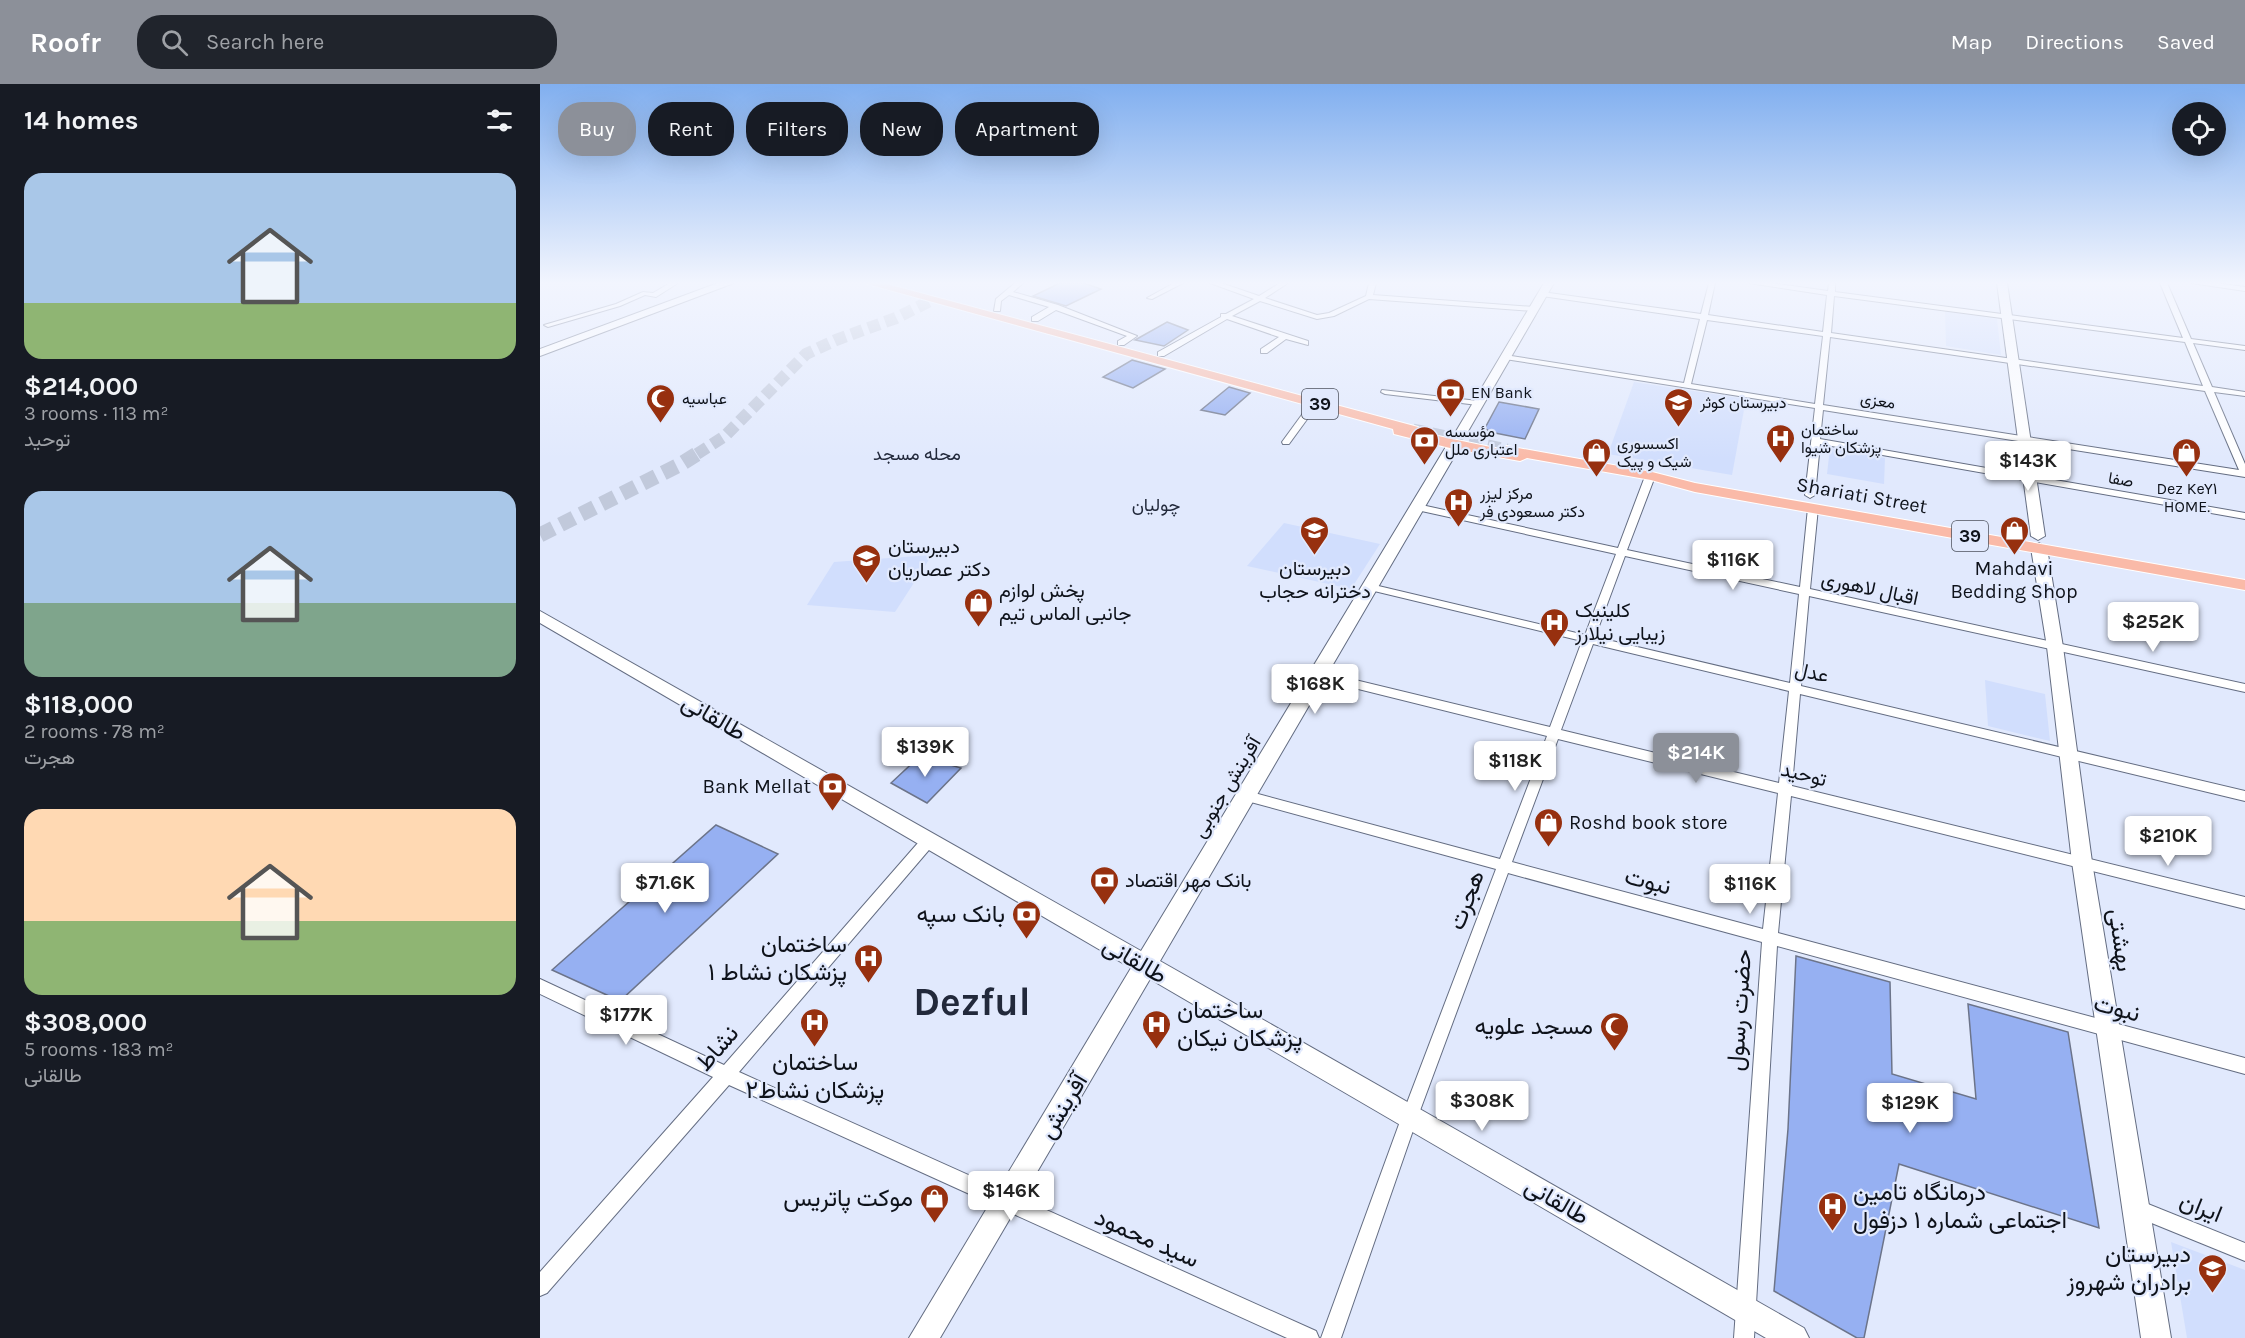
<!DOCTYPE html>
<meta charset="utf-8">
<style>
body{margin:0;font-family:Karla,Vazirmatn,sans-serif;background:#20242c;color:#f1f3f6;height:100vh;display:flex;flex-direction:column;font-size:22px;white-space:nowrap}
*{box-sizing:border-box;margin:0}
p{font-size:20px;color:#9ea1a6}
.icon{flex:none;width:33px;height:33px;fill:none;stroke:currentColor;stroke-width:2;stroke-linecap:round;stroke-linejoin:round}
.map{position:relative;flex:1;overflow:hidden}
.side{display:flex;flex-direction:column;background:#171b24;width:540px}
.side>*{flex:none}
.guide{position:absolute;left:18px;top:18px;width:570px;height:54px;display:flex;gap:12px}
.controls{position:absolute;left:1632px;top:18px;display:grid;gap:12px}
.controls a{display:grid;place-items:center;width:54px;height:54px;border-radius:50%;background:#171b24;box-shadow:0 6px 24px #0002;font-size:30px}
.price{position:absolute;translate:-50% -51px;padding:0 14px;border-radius:6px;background:#fff;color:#222;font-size:20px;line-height:39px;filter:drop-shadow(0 2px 3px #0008)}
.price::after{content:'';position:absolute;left:50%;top:36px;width:18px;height:14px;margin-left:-9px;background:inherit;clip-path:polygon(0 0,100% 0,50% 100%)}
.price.selected{background:#8c9099;color:#fff}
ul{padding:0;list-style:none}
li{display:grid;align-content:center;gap:12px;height:318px;padding:0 24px}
li span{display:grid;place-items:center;height:186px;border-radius:18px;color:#555}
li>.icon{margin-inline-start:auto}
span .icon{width:108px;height:108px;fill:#fffc;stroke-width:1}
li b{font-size:26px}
h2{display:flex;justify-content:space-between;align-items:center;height:72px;padding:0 24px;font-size:26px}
.tag{padding:0 21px;border-radius:24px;background:#171b24;box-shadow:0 6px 24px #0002;font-size:21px;line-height:54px}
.tag.selected{background:#8c9099;color:#fff}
header{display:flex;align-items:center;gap:36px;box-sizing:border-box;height:84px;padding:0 30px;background:#8c9099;color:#fff}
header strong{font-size:28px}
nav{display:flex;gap:33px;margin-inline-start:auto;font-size:21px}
.search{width:420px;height:54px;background:#20242c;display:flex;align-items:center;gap:15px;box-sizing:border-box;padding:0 21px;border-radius:24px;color:#9ea1a6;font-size:22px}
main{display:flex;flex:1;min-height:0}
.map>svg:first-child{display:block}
.built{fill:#d1defd}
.building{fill:#96b0f2;stroke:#6c748a;stroke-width:1.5}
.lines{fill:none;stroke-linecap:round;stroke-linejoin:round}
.secondary-tunnel-far1{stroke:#c1c9db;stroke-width:12;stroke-dasharray:12 6;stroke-linecap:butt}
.secondary-tunnel{stroke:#c1c9db;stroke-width:15;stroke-dasharray:15 8;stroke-linecap:butt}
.primary-tunnel{stroke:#c1c9db;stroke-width:13;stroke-dasharray:13 6;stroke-linecap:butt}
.street-casing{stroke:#646d82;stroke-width:2}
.secondary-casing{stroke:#646d82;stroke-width:2}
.primary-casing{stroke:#fff;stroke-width:2}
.street{fill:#fff;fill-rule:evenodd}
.secondary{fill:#fff;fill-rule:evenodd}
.primary{fill:#fabaa8;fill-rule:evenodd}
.labels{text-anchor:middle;stroke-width:4.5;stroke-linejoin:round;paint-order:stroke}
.far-poi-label{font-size:16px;fill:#0e121a;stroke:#e1e9fd;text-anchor:start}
.far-street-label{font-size:16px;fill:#0e121a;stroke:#e1e9fd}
.shield{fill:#e1e9fd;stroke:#4d525e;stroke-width:1.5}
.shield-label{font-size:18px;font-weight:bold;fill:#0e121a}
.far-neighbourhood-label{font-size:18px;fill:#22293b;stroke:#e1e9fd}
.street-label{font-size:20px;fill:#0e121a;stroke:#e1e9fd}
.poi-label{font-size:20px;fill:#0e121a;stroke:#e1e9fd;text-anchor:start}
.near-street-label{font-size:24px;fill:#0e121a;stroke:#e1e9fd}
.near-poi-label{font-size:24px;fill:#0e121a;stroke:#e1e9fd;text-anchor:end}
.near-town-label{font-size:39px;font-weight:bold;fill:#22293b;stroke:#e1e9fd}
</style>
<header>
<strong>Roofr</strong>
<div class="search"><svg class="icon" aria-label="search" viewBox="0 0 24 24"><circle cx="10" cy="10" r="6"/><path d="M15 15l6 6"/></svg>Search here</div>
<nav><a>Map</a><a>Directions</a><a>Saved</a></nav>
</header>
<main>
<section class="side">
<h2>14 homes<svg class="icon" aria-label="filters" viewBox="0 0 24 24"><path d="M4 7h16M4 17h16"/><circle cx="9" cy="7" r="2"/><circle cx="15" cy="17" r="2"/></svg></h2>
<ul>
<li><span style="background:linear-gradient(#a9c7e8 70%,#8fb573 0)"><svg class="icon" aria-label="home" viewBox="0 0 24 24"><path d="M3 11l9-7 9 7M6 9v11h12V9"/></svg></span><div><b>$214,000</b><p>3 rooms · 113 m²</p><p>توحید</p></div></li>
<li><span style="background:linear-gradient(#a9c7e8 60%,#7fa58c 0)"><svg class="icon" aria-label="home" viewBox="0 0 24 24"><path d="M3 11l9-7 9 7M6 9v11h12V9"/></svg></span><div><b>$118,000</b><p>2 rooms · 78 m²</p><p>هجرت</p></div></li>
<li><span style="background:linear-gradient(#ffd9b3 60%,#8fb573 0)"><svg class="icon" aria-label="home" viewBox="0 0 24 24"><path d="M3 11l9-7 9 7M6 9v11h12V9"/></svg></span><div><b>$308,000</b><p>5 rooms · 183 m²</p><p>طالقانی</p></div></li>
</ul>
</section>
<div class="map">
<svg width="1705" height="1254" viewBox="0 0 1705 1254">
<rect width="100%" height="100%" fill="#e1e9fd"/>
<g class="built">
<path d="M 1405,227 L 1457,235 L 1461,271 L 1406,262 Z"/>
<path d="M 1094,298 L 1206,315 L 1192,391 L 1068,370 Z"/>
<path d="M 1290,364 L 1345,374 L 1344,400 L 1287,390 Z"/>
<path d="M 744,439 L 840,460 L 811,505 L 707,482 Z"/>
<path d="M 392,471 L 355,528 L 267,521 L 294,478 Z"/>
<path d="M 1445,596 L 1505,610 L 1510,657 L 1448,642 Z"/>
<path d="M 1631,1158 L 1705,1186 L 1705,1254 L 1647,1254 Z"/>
</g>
<g class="building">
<path d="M 520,199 L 544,199 L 561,205 L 526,222 L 493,212 Z"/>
<path d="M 627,238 L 648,246 L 624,262 L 595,256 Z"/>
<path d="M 592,276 L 625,285 L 593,304 L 563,293 Z"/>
<path d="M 689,303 L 710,309 L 685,331 L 661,326 Z"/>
<path d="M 959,318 L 999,325 L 985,355 L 950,348 L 945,344 Z"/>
<path d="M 380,672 L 421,684 L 387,719 L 351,699 Z"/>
<path d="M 176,741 L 238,770 L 80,917 L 12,886 Z"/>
<path d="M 1256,872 L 1350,898 L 1352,990 L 1436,1015 L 1428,920 L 1528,948 L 1559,1144 L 1359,1080 L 1324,1254 L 1317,1254 L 1234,1207 L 1248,1045 Z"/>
</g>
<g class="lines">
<path class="secondary-tunnel-far1" d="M 157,370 L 185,352 L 266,270 L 296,256 L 356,234 L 392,216"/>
<path class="secondary-tunnel" d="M 0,451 L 141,380 L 160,368"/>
<path class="primary-tunnel" d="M 873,346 L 967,366"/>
<defs>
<g id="street">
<path d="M 130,199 L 138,199 L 116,213 L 105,211 L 80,222 L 8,243 L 4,241 L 76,220 L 103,208 L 113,209 Z"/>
<path d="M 475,199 L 483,199 L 473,208 L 518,221 L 597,252 L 584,261 L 578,261 L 578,257 L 587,252 L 516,226 L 498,237 L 492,237 L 492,233 L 509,223 L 469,211 L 461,217 L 460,227 L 454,227 L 456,215 Z"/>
<path d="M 634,199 L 643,199 L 612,215 L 607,214 Z"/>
<path d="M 670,199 L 681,199 L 719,212 L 740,199 L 748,199 L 725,214 L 777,231 L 789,229 L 826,212 L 829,199 L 836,199 L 833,211 L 994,223 L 998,225 L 994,227 L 829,215 L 794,232 L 777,235 L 720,217 L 692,232 L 768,257 L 768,261 L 746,255 L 727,269 L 721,269 L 721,265 L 739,253 L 687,235 L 624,272 L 618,272 L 618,268 L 681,233 L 681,230 L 686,230 L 714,215 Z"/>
<path d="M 1169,199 L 1175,199 L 1168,231 L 1283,248 L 1287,211 L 1209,199 L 1230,199 L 1288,207 L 1289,199 L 1295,199 L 1295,208 L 1643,254 L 1620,199 L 1627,199 L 1651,255 L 1705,262 L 1705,266 L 1653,259 L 1672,303 L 1705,308 L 1705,312 L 1674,308 L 1705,380 L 1705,393 L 1283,326 L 1280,355 L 1705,429 L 1705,435 L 1280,360 L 1275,411 L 1270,414 L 1265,411 L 1275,324 L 965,275 L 961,273 L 965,271 L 1144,299 L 1160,235 L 1002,212 L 999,210 L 1002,208 L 1161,230 ZM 1294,212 L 1645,258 L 1663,302 L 1291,249 ZM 1167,236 L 1283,252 L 1275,320 L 1151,300 ZM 1290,253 L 1665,307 L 1699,386 L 1283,321 Z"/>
<path d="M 1651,199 L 1675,199 L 1705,203 L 1705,207 Z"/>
<path d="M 842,306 L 938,317 L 942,319 L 938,321 L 845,310 L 841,308 Z"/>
<path d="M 769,321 L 776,323 L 749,360 L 743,360 L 742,358 Z"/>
<path d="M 1109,392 L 1114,395 L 1087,466 L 1260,503 L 1268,424 L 1273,421 L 1278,424 L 1270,505 L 1705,600 L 1705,608 L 1269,512 L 1261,602 L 1705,707 L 1705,717 L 1260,610 L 1252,702 L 1705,813 L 1705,825 L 1251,712 L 1238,849 L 1705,974 L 1705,990 L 1237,862 L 1214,1254 L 1194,1254 L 1222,858 L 968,789 L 878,1032 L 801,1254 L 781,1254 L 862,1032 L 956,785 L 707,717 L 702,716 L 700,712 L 702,708 L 707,707 L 960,775 L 1007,652 L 778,595 L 772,591 L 778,587 L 1010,643 L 1042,557 L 830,506 L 825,503 L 830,500 L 1045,551 L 1076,470 L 877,426 L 872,423 L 877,420 L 1078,464 L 1104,395 ZM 1085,472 L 1259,510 L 1250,599 L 1055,553 ZM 1053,560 L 1249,607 L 1239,699 L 1021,646 ZM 1018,655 L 1238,709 L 1223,845 L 972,778 Z"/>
<path d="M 389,750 L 394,752 L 396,756 L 394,760 L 199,988 L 776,1247 L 779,1254 L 747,1254 L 189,1001 L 7,1209 L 0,1212 L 0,1188 L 173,993 L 0,910 L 0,895 L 184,981 L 384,752 Z"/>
<path d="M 1598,1116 L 1705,1159 L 1705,1177 L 1592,1131 L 1589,1125 L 1592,1119 Z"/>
</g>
<g id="secondary">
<path d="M 178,199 L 194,199 L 0,272 L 0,265 Z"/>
<path d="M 1004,199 L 1014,199 L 927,349 L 926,352 L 916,352 L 915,349 Z"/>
<path d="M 1457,199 L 1467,199 L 1505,452 L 1498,456 L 1491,452 Z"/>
<path d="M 914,357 L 921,361 L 620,877 L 1264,1244 L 1269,1254 L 1226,1254 L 610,895 L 400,1254 L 369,1254 L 591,884 L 0,539 L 0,527 L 601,867 L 907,361 Z"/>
<path d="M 1499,459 L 1507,464 L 1523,563 L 1552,778 L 1631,1254 L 1601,1254 L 1532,778 L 1507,563 L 1491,464 Z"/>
</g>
<path id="primary" d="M 324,199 L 343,199 L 878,343 L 879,348 L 960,365 L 967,362 L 1112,388 L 1155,399 L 1705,496 L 1705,506 L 1155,408 L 1111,396 L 987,374 L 980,377 L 914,365 L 854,350 L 853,345 Z"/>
</defs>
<use href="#street" class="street-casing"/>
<use href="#secondary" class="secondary-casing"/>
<use href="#primary" class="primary-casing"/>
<use href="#street" class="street"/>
<use href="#secondary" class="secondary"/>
<use href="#primary" class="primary"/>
</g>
<linearGradient id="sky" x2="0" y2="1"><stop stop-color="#81afef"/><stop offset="0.53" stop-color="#f2f5fe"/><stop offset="1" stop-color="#f2f5fe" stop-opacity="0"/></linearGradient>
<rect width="1705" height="375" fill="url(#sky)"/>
<defs>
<symbol id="bank-pin" viewBox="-11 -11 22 30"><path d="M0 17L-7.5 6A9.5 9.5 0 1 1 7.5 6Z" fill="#97300f" stroke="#e1e9fd"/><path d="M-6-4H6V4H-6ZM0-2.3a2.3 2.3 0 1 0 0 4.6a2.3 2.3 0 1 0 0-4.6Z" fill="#fff"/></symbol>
<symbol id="mosque-pin" viewBox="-11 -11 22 30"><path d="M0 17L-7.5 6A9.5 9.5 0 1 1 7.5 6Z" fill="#97300f" stroke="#e1e9fd"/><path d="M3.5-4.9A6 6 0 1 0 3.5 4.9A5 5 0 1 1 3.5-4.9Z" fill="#fff"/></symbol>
<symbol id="school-pin" viewBox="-11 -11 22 30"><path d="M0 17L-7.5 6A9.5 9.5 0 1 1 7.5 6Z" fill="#97300f" stroke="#e1e9fd"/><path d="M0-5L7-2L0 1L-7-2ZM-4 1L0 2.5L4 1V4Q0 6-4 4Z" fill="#fff"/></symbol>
<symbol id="hospital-pin" viewBox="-11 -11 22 30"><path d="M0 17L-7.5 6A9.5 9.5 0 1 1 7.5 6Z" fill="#97300f" stroke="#e1e9fd"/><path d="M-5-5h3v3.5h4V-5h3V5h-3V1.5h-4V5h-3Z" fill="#fff"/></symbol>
<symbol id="shop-pin" viewBox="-11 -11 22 30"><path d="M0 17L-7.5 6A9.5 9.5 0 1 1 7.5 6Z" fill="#97300f" stroke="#e1e9fd"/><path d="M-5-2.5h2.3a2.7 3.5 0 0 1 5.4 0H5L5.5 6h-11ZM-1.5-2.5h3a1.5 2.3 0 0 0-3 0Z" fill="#fff"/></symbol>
</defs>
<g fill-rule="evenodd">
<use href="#bank-pin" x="894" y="292" width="33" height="45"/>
<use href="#mosque-pin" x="104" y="298" width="33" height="45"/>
<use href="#school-pin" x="1122" y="302" width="33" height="45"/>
<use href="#hospital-pin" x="1224" y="338" width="33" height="45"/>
<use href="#bank-pin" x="868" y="340" width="33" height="45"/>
<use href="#shop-pin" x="1040" y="352" width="33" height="45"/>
<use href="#shop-pin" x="1630" y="352" width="33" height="45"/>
<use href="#hospital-pin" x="902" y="402" width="33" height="45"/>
<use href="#school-pin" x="758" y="430" width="33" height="45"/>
<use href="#shop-pin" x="1458" y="430" width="33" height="45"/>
<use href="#school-pin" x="310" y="458" width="33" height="45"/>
<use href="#shop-pin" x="422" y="502" width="33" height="45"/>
<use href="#hospital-pin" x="998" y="522" width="33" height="45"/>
<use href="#bank-pin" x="276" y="686" width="33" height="45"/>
<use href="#shop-pin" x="992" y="722" width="33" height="45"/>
<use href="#bank-pin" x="548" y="780" width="33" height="45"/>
<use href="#bank-pin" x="470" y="814" width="33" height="45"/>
<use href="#hospital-pin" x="312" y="858" width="33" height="45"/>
<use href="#hospital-pin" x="258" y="922" width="33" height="45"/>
<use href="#hospital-pin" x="600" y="924" width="33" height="45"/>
<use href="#mosque-pin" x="1058" y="926" width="33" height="45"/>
<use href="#shop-pin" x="378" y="1098" width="33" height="45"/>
<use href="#hospital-pin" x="1276" y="1106" width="33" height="45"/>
<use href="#school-pin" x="1656" y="1168" width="33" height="45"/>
</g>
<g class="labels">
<g class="far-poi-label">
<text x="931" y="314">EN Bank</text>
<text x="142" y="320">عباسیه</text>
<text x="1160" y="324">دبیرستان کوثر</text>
<text x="1261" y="351">ساختمان<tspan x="1261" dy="18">پزشکان شیوا</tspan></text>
<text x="905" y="353">مؤسسه<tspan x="905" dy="18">اعتباری ملل</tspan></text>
<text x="1077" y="365">اکسسوری<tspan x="1077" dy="18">شیک و پیک</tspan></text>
<text x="1647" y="410" text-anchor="middle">Dez KeY۱<tspan x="1647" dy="18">HOME.</tspan></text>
<text x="940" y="415">مرکز لیزر<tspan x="940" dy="18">دکتر مسعودی فر</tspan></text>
</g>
<g class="far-street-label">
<text transform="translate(1338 316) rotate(9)" y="6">معزی</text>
<text transform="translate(1581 395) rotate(10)" y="6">صفا</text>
</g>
<g class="shield">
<rect x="762" y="305" width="36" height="30" rx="4.5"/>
<rect x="1412" y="437" width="36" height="30" rx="4.5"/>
</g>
<g class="shield-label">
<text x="780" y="326">39</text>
<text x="1430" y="458">39</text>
</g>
<g class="far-neighbourhood-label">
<text x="377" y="376">محله مسجد</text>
<text x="616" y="427">چولیان</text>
</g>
<g class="street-label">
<text transform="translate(1322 411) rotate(10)" y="7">Shariati Street</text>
<text transform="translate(1330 504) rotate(12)" y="7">اقبال لاهوری</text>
<text transform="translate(1272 588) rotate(13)" y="7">عدل</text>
<text transform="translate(1264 690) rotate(14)" y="7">توحید</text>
<text transform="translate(686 703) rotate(-59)" y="7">آفرینش جنوبی</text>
</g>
<g class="poi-label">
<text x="348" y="469">دبیرستان<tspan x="348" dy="23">دکتر عصاریان</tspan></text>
<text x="775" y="491" text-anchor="middle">دبیرستان<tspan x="775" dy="23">دخترانه حجاب</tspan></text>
<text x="1474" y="491" text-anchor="middle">Mahdavi<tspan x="1474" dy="23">Bedding Shop</tspan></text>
<text x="459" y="513">پخش لوازم<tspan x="459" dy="23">جانبی الماس تیم</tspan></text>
<text x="1035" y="533">کلینیک<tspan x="1035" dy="23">زیبایی نیلارز</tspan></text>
<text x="271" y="709" text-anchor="end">Bank Mellat</text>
<text x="1029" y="745">Roshd book store</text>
<text x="585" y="803">بانک مهر اقتصاد</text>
</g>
<g class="near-street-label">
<text transform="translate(174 633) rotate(30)" y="8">طالقانی</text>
<text transform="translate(1108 797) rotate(15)" y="8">نبوت</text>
<text transform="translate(926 816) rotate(-69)" y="8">هجرت</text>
<text transform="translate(1581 856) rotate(82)" y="8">بهشتی</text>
<text transform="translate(595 876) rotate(30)" y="8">طالقانی</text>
<text transform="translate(1577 924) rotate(15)" y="8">نبوت</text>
<text transform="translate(1199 926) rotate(-86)" y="8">حضرت رسول</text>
<text transform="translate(177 964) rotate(-49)" y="8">نشاط</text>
<text transform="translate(523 1022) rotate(-59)" y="8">آفرینش</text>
<text transform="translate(1017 1117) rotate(30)" y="8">طالقانی</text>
<text transform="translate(1661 1123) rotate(22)" y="8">ایران</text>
<text transform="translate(607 1154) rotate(24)" y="8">سید محمود</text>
</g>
<g class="near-poi-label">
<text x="465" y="838">بانک سپه</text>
<text x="307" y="868">ساختمان<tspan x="307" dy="28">پزشکان نشاط ۱</tspan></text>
<text x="637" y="934" text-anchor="start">ساختمان<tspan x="637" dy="28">پزشکان نیکان</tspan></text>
<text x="1053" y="950">مسجد علویه</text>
<text x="275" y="986" text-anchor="middle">ساختمان<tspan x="275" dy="28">پزشکان نشاط۲</tspan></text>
<text x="1313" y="1116" text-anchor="start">درمانگاه تامین<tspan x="1313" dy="28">اجتماعی شماره ۱ دزفول</tspan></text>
<text x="373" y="1122">موکت پاتریس</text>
<text x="1651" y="1178">دبیرستان<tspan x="1651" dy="28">برادران شهروز</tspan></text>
</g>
<g class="near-town-label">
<text x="432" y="931">Dezful</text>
</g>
</g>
</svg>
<div class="controls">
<a><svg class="icon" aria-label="locate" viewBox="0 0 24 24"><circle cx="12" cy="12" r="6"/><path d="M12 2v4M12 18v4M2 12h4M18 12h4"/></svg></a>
</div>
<b class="price" style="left:1488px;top:408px">$143K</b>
<b class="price" style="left:1193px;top:507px">$116K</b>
<b class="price" style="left:1613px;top:569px">$252K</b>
<b class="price" style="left:775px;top:631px">$168K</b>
<b class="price" style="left:385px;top:694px">$139K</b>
<b class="price selected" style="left:1156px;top:700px">$214K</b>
<b class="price" style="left:975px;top:708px">$118K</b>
<b class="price" style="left:1628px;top:783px">$210K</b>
<b class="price" style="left:125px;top:830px">$71.6K</b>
<b class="price" style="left:1210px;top:831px">$116K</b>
<b class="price" style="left:86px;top:962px">$177K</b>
<b class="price" style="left:942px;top:1048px">$308K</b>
<b class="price" style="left:1370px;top:1050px">$129K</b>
<b class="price" style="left:471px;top:1138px">$146K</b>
<div class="guide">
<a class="tag selected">Buy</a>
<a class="tag">Rent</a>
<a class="tag">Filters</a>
<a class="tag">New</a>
<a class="tag">Apartment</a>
</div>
</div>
</main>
